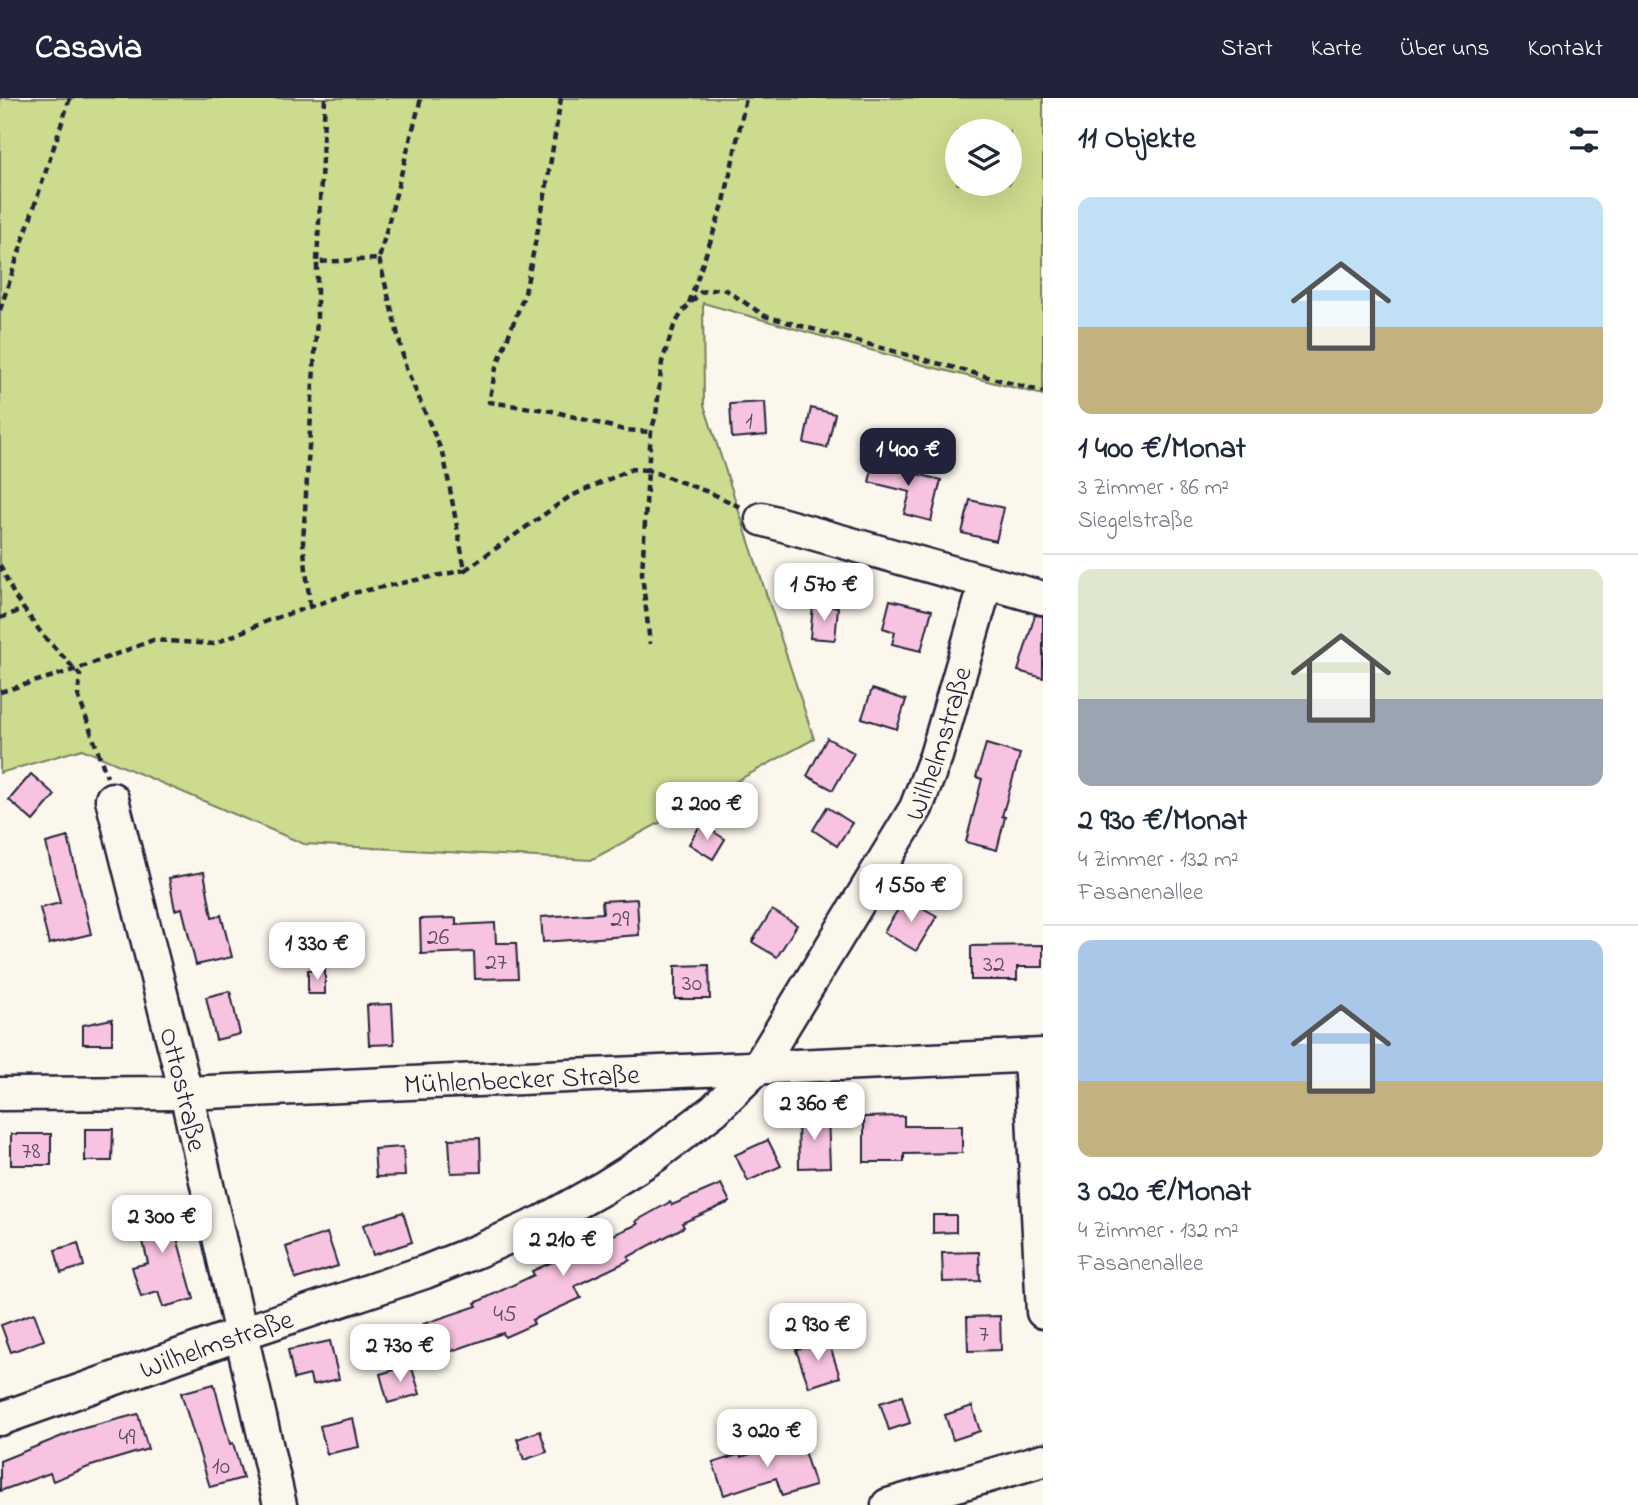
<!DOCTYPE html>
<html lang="de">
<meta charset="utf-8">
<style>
body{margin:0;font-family:"Indie Flower",sans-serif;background:#f2f2f3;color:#1f2937;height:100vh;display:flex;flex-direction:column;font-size:26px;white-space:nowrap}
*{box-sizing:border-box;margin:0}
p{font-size:23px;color:#747a83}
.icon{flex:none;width:38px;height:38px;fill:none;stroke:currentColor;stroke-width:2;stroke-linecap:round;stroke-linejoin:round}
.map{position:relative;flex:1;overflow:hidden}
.panel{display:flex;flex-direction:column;background:#fff;width:595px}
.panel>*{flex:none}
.fabs{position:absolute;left:945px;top:21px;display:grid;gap:14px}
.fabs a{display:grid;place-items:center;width:77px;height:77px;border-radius:50%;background:#fff;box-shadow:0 7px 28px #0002;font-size:35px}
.price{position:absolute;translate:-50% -60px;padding:0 16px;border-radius:14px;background:#fff;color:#222;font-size:23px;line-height:46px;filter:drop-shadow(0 2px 4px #0008)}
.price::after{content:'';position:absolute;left:50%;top:42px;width:21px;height:16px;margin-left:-10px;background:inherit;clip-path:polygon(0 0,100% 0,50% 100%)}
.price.active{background:#22223b;color:#fff}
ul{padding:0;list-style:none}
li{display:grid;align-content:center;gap:14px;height:371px;padding:0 35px}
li+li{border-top:2px solid #e0e1e3}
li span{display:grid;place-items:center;height:217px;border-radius:14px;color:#555}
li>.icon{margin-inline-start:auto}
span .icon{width:126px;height:126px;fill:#fffc;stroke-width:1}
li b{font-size:30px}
h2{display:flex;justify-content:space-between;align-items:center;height:84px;padding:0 35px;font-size:30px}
header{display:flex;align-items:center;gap:42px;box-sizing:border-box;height:98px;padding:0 35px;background:#22223b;color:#fff}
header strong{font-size:33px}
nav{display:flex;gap:38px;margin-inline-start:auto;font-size:24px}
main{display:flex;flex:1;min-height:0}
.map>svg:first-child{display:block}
.green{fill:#ccdb8e;stroke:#777e64;stroke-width:2;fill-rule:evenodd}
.building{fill:#f8c3e0;stroke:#22223b;stroke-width:2}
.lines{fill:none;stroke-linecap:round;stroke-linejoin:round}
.minor-casing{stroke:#22223b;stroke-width:37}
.path{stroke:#22223b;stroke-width:4.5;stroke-dasharray:7 5;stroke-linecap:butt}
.minor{stroke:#fbf7ec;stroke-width:32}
.labels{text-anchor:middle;stroke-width:7;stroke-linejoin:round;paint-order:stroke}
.number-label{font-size:24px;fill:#584a64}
.street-label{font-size:28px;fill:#22223b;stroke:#fbf7ec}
</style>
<header>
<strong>Casavia</strong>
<nav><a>Start</a><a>Karte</a><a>Über uns</a><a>Kontakt</a></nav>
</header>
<main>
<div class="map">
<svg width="1043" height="1407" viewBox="0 0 1043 1407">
<rect width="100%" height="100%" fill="#fbf7ec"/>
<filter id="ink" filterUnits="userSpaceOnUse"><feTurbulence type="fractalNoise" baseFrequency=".0143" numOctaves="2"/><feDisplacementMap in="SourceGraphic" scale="14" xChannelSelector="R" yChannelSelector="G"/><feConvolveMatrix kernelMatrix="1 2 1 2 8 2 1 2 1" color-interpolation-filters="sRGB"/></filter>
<g filter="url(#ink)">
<path class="green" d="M 0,0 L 1043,0 L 1043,297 L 931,269 L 703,205 L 704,307 L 814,641 L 591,762 L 304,746 L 82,651 L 0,675 ZM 957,33 L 1010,33 L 1010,86 L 957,86 Z"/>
<g class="building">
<path d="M 765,304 L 767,337 L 732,340 L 730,306 Z"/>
<path d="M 811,310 L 835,316 L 827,350 L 804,345 Z"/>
<path d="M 875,359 L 894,364 L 893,370 L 941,382 L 931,423 L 904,416 L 910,394 L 869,384 Z"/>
<path d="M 970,402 L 1004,410 L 996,443 L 962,435 Z"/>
<path d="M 890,502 L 932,512 L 921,553 L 892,546 L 895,534 L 883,530 Z"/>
<path d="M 813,507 L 838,509 L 835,542 L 810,540 Z"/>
<path d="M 1035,517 L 1043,518 L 1043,580 L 1018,573 Z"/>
<path d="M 872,591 L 906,602 L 897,631 L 862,620 Z"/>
<path d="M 827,640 L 854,655 L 833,692 L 807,678 Z"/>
<path d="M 986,646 L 1020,656 L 1002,718 L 1005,719 L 997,752 L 966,744 L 982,681 L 976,679 Z"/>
<path d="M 31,676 L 55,697 L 33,723 L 9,702 Z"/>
<path d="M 827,709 L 852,725 L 837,748 L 813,732 Z"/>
<path d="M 701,726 L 725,741 L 713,761 L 689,746 Z"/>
<path d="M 68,739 L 91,836 L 49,846 L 40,810 L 60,805 L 46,745 Z"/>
<path d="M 204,774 L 212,819 L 221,817 L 232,859 L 196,867 L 182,810 L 175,812 L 169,780 Z"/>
<path d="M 905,800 L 937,818 L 916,853 L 884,834 Z"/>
<path d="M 637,801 L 639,837 L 543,844 L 541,819 L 603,815 L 602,803 Z"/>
<path d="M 772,812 L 797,827 L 777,859 L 752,844 Z"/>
<path d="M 456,820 L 456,827 L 495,825 L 496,845 L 516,845 L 518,880 L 475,881 L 474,854 L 421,856 L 420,821 Z"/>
<path d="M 1043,847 L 1043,869 L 1017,869 L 1017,882 L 971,882 L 971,848 Z"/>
<path d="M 709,867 L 710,901 L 675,901 L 675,868 Z"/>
<rect x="308" y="872" width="17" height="24"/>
<path d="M 230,893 L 240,936 L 216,942 L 206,899 Z"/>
<path d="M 392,906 L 394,946 L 369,947 L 367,907 Z"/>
<path d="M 112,921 L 112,946 L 83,946 L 83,927 Z"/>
<path d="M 798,1018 L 828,1018 L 830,1069 L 799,1070 Z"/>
<path d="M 904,1018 L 904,1028 L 962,1028 L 962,1055 L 904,1056 L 904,1064 L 864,1064 L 864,1019 Z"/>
<path d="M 85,1031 L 113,1031 L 112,1063 L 85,1063 Z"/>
<rect x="11" y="1036" width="40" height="31"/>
<path d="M 480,1040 L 481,1074 L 451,1075 L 449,1041 Z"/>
<path d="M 768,1042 L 781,1068 L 748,1083 L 735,1057 Z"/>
<path d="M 403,1049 L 405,1078 L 376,1079 L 374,1051 Z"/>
<path d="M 721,1086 L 730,1104 L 682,1125 L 684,1129 L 628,1159 L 630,1162 L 575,1188 L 581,1200 L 532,1222 L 534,1226 L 505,1239 L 503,1235 L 435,1259 L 423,1226 L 477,1208 L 475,1205 L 534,1177 L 532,1173 L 638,1126 L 636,1123 L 670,1104 L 672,1107 Z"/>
<path d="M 171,1100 L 178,1133 L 175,1133 L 194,1201 L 163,1209 L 158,1194 L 141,1199 L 132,1169 L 148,1165 L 135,1108 Z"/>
<path d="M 403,1114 L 412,1144 L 373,1157 L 363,1127 Z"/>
<path d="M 933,1117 L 956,1117 L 956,1134 L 933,1135 Z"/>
<path d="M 327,1135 L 338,1168 L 296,1181 L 286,1149 Z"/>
<path d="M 78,1145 L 84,1168 L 61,1175 L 55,1152 Z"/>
<path d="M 979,1154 L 980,1183 L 943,1184 L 942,1155 Z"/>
<path d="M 34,1215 L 44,1242 L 11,1254 L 1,1227 Z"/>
<path d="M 1000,1218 L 1001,1252 L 968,1253 L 967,1219 Z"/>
<path d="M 828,1242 L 840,1279 L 809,1289 L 796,1252 Z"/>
<path d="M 330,1243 L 339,1281 L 312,1287 L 310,1277 L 294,1281 L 288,1252 Z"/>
<path d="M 411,1267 L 420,1296 L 388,1305 L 380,1276 Z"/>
<path d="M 214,1286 L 230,1346 L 233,1345 L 243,1380 L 210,1389 L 181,1295 Z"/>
<path d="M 902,1298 L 910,1325 L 889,1332 L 880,1305 Z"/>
<path d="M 972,1308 L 980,1333 L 953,1342 L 945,1317 Z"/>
<path d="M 138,1316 L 148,1351 L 91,1368 L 53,1383 L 50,1375 L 0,1393 L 0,1363 L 77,1332 Z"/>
<path d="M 353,1320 L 359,1349 L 327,1356 L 320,1328 Z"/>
<path d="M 540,1333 L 547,1354 L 524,1362 L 517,1341 Z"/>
<path d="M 800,1340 L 815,1388 L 782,1398 L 776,1380 L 724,1397 L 713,1365 L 740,1356 L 741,1359 Z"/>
</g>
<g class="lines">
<defs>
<g id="minor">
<path d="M 762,421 L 1043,500"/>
<path id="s1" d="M 112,701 L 186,995 L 280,1407"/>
<path d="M 1030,958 L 1043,1214"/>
<path id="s2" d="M 0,996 L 186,995 L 1043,957"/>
<path id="s3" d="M 0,1321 L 240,1236 L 425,1174 L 480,1152 L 544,1123 L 603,1090 L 654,1058 L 714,1012 L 759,968 L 916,710 L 936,658 L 986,485"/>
<path d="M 888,1407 L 1043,1362"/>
</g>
</defs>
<use href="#minor" class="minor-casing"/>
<g class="path">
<path d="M 325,0 L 317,164 L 379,161 L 421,0"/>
<path d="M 561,0 L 546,92 L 525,195 L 496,270 L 489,304 L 552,313 L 624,332 L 651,334"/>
<path d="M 379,161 L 406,270 L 444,359 L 465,472 L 569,399 L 632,371 L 648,372 L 642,476 L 650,546"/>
<path d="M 689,205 L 724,104 L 746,0"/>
<path d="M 0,212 L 70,0"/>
<path d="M 740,409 L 711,395 L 648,372 L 651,334 L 656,317 L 662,264 L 674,228 L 683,213 L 701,194 L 717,191 L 726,192 L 765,218 L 1043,294"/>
<path d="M 0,467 L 15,499 L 42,536 L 80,577 L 78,597 L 107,679"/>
<path d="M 310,508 L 303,444 L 317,222 L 317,164"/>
<path d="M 0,520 L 24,511"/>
<path d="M 0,594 L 77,571 L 153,542 L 214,546 L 267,523 L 348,496 L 465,472"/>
</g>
<use href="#minor" class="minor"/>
</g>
</g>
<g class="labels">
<g class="number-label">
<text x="749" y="330">1</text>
<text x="620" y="828">29</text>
<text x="438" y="846">26</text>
<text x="496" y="871">27</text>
<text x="994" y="873">32</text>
<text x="692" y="892">30</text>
<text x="31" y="1060">78</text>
<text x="505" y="1223">45</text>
<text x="984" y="1243">7</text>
<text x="127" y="1346">49</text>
<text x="221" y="1375">10</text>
</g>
<g class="street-label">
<text dy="10" stroke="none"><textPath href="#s3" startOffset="1216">Wilhelmstraße</textPath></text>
<text dy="10" stroke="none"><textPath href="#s2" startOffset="522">Mühlenbecker Straße</textPath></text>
<text dy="10" stroke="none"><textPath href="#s1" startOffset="299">Ottostraße</textPath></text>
<text dy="10" stroke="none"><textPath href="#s3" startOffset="229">Wilhelmstraße</textPath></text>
</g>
</g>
</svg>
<div class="fabs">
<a><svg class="icon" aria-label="layers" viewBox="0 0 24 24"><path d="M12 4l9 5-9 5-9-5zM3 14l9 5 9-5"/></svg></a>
</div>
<b class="price active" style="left:908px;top:390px">1 400 €</b>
<b class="price" style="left:824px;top:525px">1 570 €</b>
<b class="price" style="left:707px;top:744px">2 200 €</b>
<b class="price" style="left:911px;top:826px">1 550 €</b>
<b class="price" style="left:317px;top:884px">1 330 €</b>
<b class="price" style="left:814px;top:1044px">2 360 €</b>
<b class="price" style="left:162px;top:1157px">2 300 €</b>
<b class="price" style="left:563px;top:1180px">2 210 €</b>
<b class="price" style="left:818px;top:1265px">2 930 €</b>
<b class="price" style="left:400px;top:1286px">2 730 €</b>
<b class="price" style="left:767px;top:1371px">3 020 €</b>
</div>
<section class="panel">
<h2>11 Objekte<svg class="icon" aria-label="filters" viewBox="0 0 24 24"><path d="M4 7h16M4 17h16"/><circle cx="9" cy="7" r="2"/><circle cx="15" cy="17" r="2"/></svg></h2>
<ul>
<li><span style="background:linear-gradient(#bfe0f5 60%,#c2b280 0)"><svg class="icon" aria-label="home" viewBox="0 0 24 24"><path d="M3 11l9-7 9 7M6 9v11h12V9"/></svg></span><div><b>1 400 €/Monat</b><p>3 Zimmer · 86 m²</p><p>Siegelstraße</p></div></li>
<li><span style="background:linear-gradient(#dfe7d0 60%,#9aa5b1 0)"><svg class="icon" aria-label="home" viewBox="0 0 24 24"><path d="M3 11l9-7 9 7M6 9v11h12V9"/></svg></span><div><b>2 930 €/Monat</b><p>4 Zimmer · 132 m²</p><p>Fasanenallee</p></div></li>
<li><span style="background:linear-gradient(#a9c7e8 65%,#c2b280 0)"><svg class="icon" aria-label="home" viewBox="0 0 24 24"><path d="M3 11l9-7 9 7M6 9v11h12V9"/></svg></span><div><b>3 020 €/Monat</b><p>4 Zimmer · 132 m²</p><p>Fasanenallee</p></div></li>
</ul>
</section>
</main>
